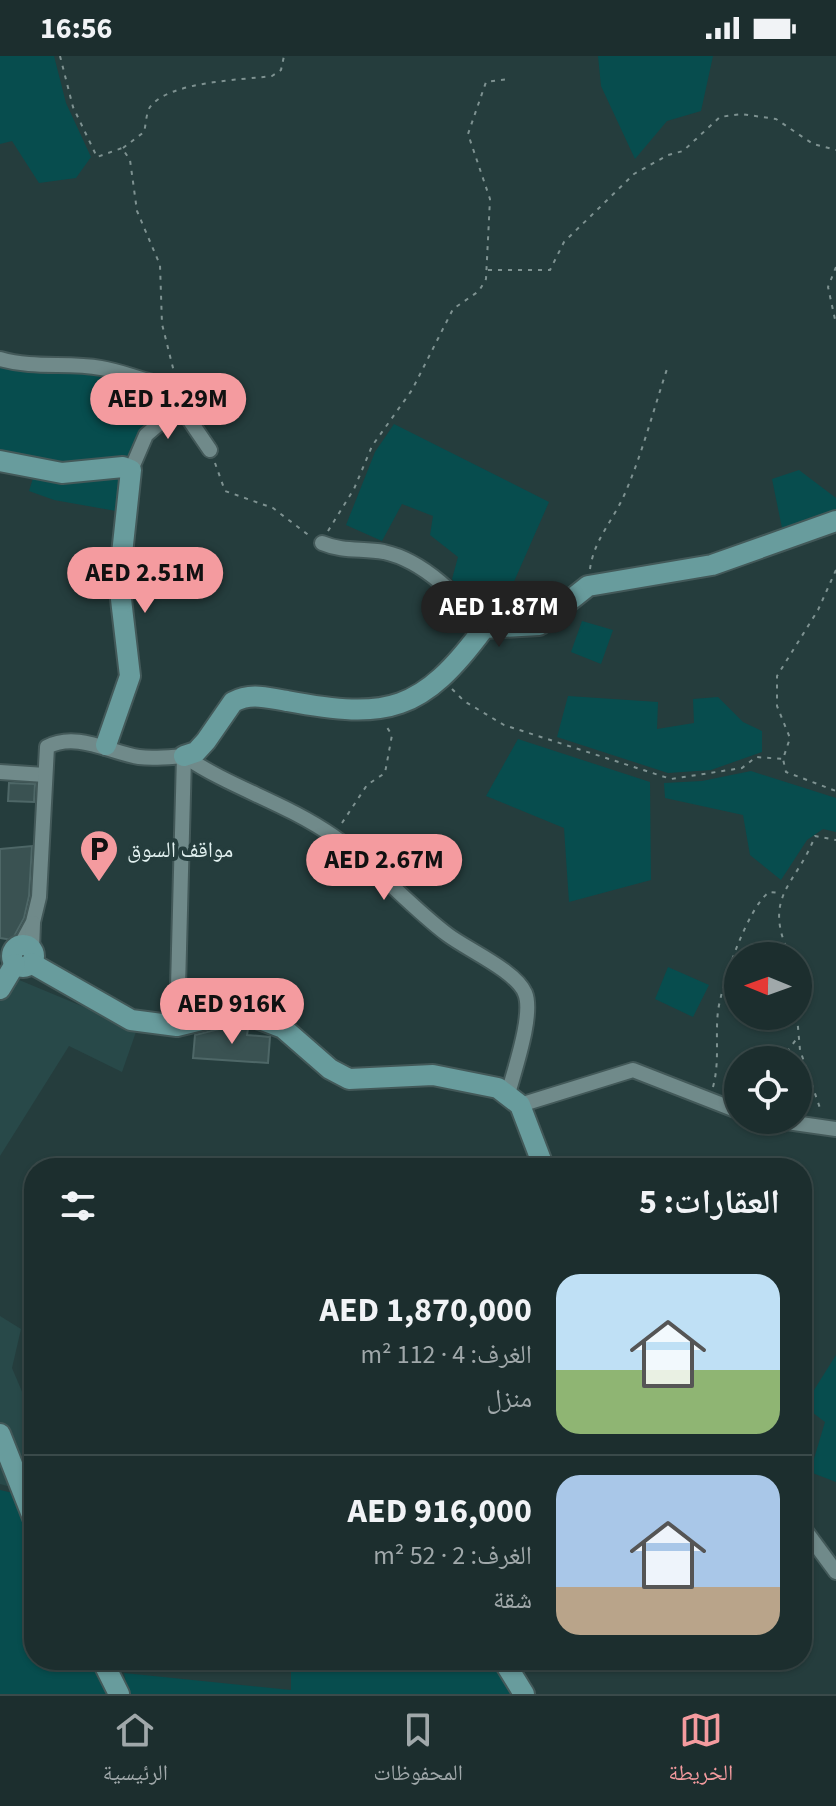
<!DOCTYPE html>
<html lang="ar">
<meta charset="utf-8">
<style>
body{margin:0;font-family:"Source Sans 3","Noto Naskh Arabic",sans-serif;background:#293a3a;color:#f1f3f6;direction:rtl;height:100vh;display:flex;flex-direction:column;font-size:30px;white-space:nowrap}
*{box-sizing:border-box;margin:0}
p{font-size:26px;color:#a0a8aa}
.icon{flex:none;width:44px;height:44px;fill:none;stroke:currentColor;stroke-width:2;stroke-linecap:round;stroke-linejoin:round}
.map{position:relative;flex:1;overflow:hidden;direction:ltr}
.side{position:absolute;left:24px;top:1102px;width:788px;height:512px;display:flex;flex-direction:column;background:#1c2e2e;border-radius:32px;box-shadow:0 2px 6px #0004,0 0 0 2px #3a4a4a;direction:rtl}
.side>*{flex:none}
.needle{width:52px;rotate:271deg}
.buttons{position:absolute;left:724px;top:886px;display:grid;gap:16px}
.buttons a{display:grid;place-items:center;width:88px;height:88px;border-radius:50%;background:#1c2e2e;box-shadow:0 2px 6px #0004,0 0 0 2px #3a4a4a;font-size:40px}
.price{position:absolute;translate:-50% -68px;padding:0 18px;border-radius:28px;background:#f49b9f;color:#111;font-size:26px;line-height:52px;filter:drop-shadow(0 2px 4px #0008)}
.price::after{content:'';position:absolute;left:50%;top:48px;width:24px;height:18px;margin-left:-12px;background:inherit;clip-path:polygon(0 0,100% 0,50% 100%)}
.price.active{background:#222;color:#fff}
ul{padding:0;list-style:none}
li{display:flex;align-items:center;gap:24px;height:200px;padding:0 32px}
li+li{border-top:2px solid #3a4a4a}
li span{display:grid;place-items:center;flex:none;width:224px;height:160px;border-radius:24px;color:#555}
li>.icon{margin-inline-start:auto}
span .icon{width:96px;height:96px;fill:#fffc;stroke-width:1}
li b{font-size:34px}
h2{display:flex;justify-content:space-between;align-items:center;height:96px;padding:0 32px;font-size:34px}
.status{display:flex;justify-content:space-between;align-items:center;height:56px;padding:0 40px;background:#1c2e2e;direction:ltr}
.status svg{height:22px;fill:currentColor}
.dock{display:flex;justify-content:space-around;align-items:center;height:112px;border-top:2px solid #3a4a4a;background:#1c2e2e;font-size:22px;color:#a0a8aa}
.dock a{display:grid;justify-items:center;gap:4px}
.dock .active{color:#f49b9f}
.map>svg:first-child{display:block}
.built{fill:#284949}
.green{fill:#074d4e}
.building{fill:#3a5252;stroke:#4e6767;stroke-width:2}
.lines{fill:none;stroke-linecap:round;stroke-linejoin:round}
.street-casing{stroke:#435959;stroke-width:18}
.secondary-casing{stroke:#435959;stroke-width:24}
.path{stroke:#7e9291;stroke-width:2;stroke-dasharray:4 6;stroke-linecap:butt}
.street{stroke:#708a8a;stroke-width:14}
.secondary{stroke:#689c9d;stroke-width:20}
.labels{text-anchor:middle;stroke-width:8;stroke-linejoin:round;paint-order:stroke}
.poi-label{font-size:22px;fill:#e2f1f0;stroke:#253d3d;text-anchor:start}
</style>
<div class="status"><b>16:56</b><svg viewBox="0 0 49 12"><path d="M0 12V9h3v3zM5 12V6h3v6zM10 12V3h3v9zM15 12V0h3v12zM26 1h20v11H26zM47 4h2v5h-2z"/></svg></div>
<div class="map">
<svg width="836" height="1638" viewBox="0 0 836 1638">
<rect width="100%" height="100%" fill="#253d3d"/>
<g class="built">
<path d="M 0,916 L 137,973 L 122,1016 L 69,990 L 0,1100 Z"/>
<path d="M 0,1260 L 21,1273 L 12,1312 L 34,1364 L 34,1477 L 11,1431 L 0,1428 Z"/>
</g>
<g class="green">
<path d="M 0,0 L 54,0 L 66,47 L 91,101 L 76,122 L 39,127 L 12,85 L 0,88 Z"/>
<path d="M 598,0 L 713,0 L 701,55 L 667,65 L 635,103 L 601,30 Z"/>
<path d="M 0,308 C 33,311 154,315 171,344 L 168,353 L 129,404 L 66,412 L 0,400 Z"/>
<path d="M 394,368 L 549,446 L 505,546 L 485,562 L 452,523 L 458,501 L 430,479 L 433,460 L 402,448 L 382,485 L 346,469 L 375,396 Z"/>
<path d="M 799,414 L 836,442 L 836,454 L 782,472 L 772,423 Z"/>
<path d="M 34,419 L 83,425 L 124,421 L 116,455 L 54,444 L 29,435 Z"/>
<path d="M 582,565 L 613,574 L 601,608 L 571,596 Z"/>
<path d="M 568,640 L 658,646 L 657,673 L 694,667 L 693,643 L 718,641 L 743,666 L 762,675 L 762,696 L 711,714 L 668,717 L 557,681 Z"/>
<path d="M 518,683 L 650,726 L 651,824 L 569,846 L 564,772 L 486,740 Z"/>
<path d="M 751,715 L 836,742 L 836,776 L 823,773 L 807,784 L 781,824 L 750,799 L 743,759 L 665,742 L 664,727 L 702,725 Z"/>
<path d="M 668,911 L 709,929 L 693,961 L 655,943 Z"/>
<path d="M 836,1299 L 836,1426 L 810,1416 L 825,1366 L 804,1350 Z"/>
<path d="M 0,1434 L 13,1437 L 34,1485 L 34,1604 L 90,1604 L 107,1638 L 0,1638 Z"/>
<path d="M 291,1604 L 493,1604 L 512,1638 L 128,1638 L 124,1617 L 291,1634 Z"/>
</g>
<g class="building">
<path d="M 9,727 L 35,728 L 34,746 L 8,745 Z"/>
<path d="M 32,790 L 29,840 L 24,862 L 12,884 L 0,882 L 0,793 Z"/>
<path d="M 223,972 L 248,973 L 247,979 L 270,981 L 268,1007 L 193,1002 L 195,979 Z"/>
</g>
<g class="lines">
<defs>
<g id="street">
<path d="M 0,303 C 34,313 67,306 101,312 C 127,316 149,329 176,329 L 180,350"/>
<path d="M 131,414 L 146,379 L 180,350 L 210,394"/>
<path d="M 322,487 C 343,496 362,492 384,496 C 425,505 458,541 484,572"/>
<path d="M 184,700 C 231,732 286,747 333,780 C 375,809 408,849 448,879 C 468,894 516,915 525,937 C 534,958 514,1015 508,1038"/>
<path d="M 0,716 L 45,719"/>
<path d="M 20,890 L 33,866 L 39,841 L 47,691 C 76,675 111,697 139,701 C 154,703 169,701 184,700 L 177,970"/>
<path d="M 32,894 L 33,867"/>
<path d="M 520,1049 L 633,1014 L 738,1055"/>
<path d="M 773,1064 L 836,1073"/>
<path d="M 802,1470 L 836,1516"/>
</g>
<g id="secondary">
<path d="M 0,405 L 62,417 L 123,411 L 131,414 L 119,526 L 130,620 L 106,689"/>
<path d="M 184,700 L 196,696 L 206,685 L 233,646 C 251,636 268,642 287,645 C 388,664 422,656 484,572 L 539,569 L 588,530 L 712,509 L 836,465"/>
<circle cx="23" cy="900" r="11"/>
<path d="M 31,907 L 131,964 L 177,970 L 222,959 L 252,960 L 283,972 L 330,1013 L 349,1023 L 433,1019 L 498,1032 L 520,1049 L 544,1112"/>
<path d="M 0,933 L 15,908"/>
<path d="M 0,1378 L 34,1464"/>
<path d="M 102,1604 L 119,1638"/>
<path d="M 503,1604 L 524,1638"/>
</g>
</defs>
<use href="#street" class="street-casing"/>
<use href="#secondary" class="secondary-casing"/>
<g class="path">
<path d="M 60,0 L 73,51 L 97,101 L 122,92 L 130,104 L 137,155 L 160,209 L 162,268 L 174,316"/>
<path d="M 123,92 L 144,76 C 146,69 146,57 150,51 C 169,25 242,24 272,20 L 281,14 L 284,0"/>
<path d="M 836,211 L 828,231 L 836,268"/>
<path d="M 488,214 L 550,214 L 564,186 L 634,118 L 668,99 L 683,95 L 720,61 L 741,58 L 776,63 L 813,88 L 836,94"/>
<path d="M 215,407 L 225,435 L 273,452 L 311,481"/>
<path d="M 328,475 L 354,433 L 372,390 L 412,334 L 453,253 L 479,235 L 486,223 L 490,143 L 468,78 L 486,26 L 509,23"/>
<path d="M 590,513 C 594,483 614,464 626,435 C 643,395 654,352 668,310"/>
<path d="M 836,514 L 818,554 L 777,620 L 777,650 L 790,682 L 783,703 L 786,716 L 836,735"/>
<path d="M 452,633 L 464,645 L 504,669 L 671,723 L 742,712 L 756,701 L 783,703"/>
<path d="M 342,767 L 367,729 L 385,717 L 392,679 L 386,670"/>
<path d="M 790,900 C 761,839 797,829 815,780 L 836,784"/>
<path d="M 797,960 L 800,994 L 821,1055"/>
<path d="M 781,1004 L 798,981"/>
<path d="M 713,1031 C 720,1005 715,981 718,955 C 722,927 747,853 769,836 L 781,837"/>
</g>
<use href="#street" class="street"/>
<use href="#secondary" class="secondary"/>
</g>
<defs>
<symbol id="parking-pin" viewBox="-11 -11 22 30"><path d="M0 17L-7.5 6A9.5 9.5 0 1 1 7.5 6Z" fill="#f49b9f" stroke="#253d3d"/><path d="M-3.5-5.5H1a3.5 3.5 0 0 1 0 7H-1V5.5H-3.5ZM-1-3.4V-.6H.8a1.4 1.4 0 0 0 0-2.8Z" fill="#111"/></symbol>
</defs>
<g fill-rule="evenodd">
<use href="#parking-pin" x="77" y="771" width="44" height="60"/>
</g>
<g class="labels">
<g class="poi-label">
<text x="127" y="801">مواقف السوق</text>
</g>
</g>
</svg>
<div class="buttons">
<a><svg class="needle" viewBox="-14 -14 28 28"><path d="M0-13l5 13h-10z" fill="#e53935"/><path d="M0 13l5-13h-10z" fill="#a0a8aa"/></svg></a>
<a><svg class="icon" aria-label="locate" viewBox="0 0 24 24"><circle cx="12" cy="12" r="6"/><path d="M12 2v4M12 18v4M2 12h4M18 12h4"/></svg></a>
</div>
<b class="price" style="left:168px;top:385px">AED 1.29M</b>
<b class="price" style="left:145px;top:559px">AED 2.51M</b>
<b class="price active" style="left:499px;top:593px">AED 1.87M</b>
<b class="price" style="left:384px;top:846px">AED 2.67M</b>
<b class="price" style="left:232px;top:990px">AED 916K</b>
<section class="side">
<h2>العقارات: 5<svg class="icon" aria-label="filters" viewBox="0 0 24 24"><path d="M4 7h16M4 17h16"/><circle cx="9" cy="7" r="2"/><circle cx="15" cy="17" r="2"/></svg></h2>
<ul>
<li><span style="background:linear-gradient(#bfe0f5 60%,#8fb573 0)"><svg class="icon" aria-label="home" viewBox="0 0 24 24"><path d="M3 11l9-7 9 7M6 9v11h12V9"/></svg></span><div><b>AED 1,870,000</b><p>الغرف: 4 · 112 m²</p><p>منزل</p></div></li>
<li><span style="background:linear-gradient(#a9c7e8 70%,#b9a48a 0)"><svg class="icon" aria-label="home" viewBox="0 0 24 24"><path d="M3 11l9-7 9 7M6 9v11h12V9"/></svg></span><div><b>AED 916,000</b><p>الغرف: 2 · 52 m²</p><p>شقة</p></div></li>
</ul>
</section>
</div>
<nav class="dock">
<a class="active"><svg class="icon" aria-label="map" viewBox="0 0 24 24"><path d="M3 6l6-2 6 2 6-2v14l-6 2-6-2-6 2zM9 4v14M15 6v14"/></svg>الخريطة</a>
<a><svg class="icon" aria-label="saved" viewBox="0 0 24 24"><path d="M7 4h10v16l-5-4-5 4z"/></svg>المحفوظات</a>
<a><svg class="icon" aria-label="home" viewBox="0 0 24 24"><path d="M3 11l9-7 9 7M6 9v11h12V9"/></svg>الرئيسية</a>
</nav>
